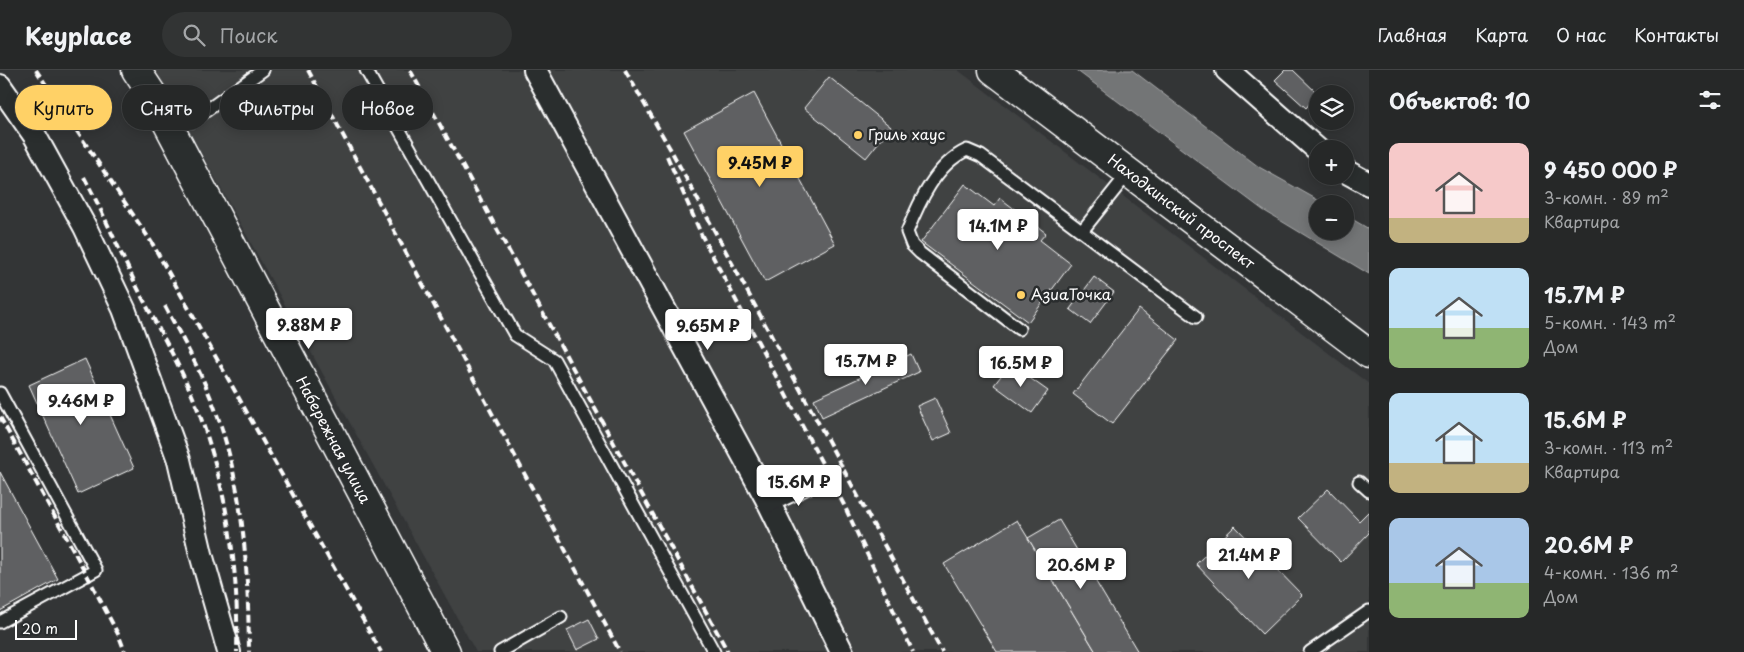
<!DOCTYPE html>
<html lang="ru">
<meta charset="utf-8">
<style>
body{margin:0;font-family:"Playpen Sans",sans-serif;background:#323434;color:#f1f3f6;height:100vh;display:flex;flex-direction:column;font-size:19px;white-space:nowrap}
*{box-sizing:border-box;margin:0}
p{font-size:16px;color:#a4a6a8}
.icon{flex:none;width:28px;height:28px;fill:none;stroke:currentColor;stroke-width:2;stroke-linecap:round;stroke-linejoin:round}
.map{position:relative;flex:1;overflow:hidden}
.panel{display:flex;flex-direction:column;background:#262828;width:375px}
.panel>*{flex:none}
.banner{position:absolute;left:15px;top:15px;width:475px;height:45px;display:flex;gap:10px}
.buttons{position:absolute;left:1309px;top:15px;display:grid;gap:10px}
.buttons a{display:grid;place-items:center;width:45px;height:45px;border-radius:50%;background:#262828;box-shadow:0 2px 12px #0003,0 0 0 1px #424445;font-size:25px}
.scale{position:absolute;left:15px;bottom:12px;width:62px;box-sizing:border-box;padding-left:5px;border:2px solid #fff;border-top:0;font-size:14px;line-height:18px;white-space:nowrap;color:#fff;-webkit-text-stroke:4px #2a2d2e;paint-order:stroke}
.price{position:absolute;translate:-50% -42px;padding:0 11px;border-radius:5px;background:#fff;color:#222;font-size:16px;line-height:32px;filter:drop-shadow(0 1px 2px #0008)}
.price::after{content:'';position:absolute;left:50%;top:30px;width:15px;height:11px;margin-left:-8px;background:inherit;clip-path:polygon(0 0,100% 0,50% 100%)}
.price.active{background:#ffd166;color:#111}
ul{padding:0;list-style:none}
li{display:flex;align-items:center;gap:15px;height:125px;padding:0 20px}
li span{display:grid;place-items:center;flex:none;width:140px;height:100px;border-radius:10px;color:#555}
li>.icon{margin-inline-start:auto}
span .icon{width:60px;height:60px;fill:#fffc;stroke-width:1}
li b{font-size:21px}
h2{display:flex;justify-content:space-between;align-items:center;height:60px;padding:0 20px;font-size:21px}
.tag{padding:0 18px;border-radius:22px;background:#262828;box-shadow:0 2px 12px #0003,0 0 0 1px #424445;font-size:18px;line-height:45px}
.tag.active{background:#ffd166;color:#111}
header{display:flex;align-items:center;gap:30px;box-sizing:border-box;height:70px;padding:0 25px;background:#262828;border-bottom:1px solid #424445}
header strong{font-size:24px}
nav{display:flex;gap:28px;margin-inline-start:auto;font-size:18px}
.search{width:350px;height:45px;background:#323434;display:flex;align-items:center;gap:12px;box-sizing:border-box;padding:0 18px;border-radius:28px;color:#a4a6a8;font-size:19px}
main{display:flex;flex:1;min-height:0}
.map>svg:first-child{display:block}
.built{fill:#404243}
.water{fill:#737576;stroke:#abacad}
.building{fill:#5f6162;stroke:#fff}
.lines{fill:none;stroke-linecap:round;stroke-linejoin:round}
.lane-casing{stroke:#fff;stroke-width:15}
.street-casing{stroke:#fff;stroke-width:26}
.secondary-casing{stroke:#fff;stroke-width:31}
.primary-casing{stroke:#fff;stroke-width:31}
.lane{stroke:#2a2d2e;stroke-width:11}
.street{stroke:#2a2d2e;stroke-width:22}
.secondary{stroke:#2a2d2e;stroke-width:28}
.primary{stroke:#2a2d2e;stroke-width:28}
.rail{stroke:#fff;stroke-width:4;stroke-dasharray:8 4;stroke-linecap:butt}
.poi-dot{fill:#ffd166;stroke:#2a2d2e;stroke-width:2}
.labels{text-anchor:middle;stroke-width:5;stroke-linejoin:round;paint-order:stroke}
.poi-label{font-size:15px;fill:#fff;stroke:#2a2d2e;text-anchor:start}
.street-label{font-size:15px;fill:#fff;stroke:#2a2d2e}
</style>
<header>
<strong>Keyplace</strong>
<div class="search"><svg class="icon" aria-label="search" viewBox="0 0 24 24"><circle cx="10" cy="10" r="6"/><path d="M15 15l6 6"/></svg>Поиск</div>
<nav><a>Главная</a><a>Карта</a><a>О нас</a><a>Контакты</a></nav>
</header>
<main>
<div class="map">
<svg width="1369" height="582" viewBox="0 0 1369 582">
<rect width="100%" height="100%" fill="#333536"/>
<filter id="ink" filterUnits="userSpaceOnUse"><feTurbulence type="fractalNoise" baseFrequency=".02" numOctaves="2"/><feDisplacementMap in="SourceGraphic" scale="10" xChannelSelector="R" yChannelSelector="G"/><feConvolveMatrix kernelMatrix="1 2 1 2 8 2 1 2 1" color-interpolation-filters="sRGB"/></filter>
<g filter="url(#ink)">
<path class="built" d="M 152,0 L 958,0 L 1369,314 L 1369,582 L 476,582 L 164,15 Z"/>
<path class="water" d="M 1076,0 L 1132,0 L 1259,97 L 1325,134 L 1318,134 L 1318,161 L 1345,161 L 1345,145 L 1369,159 L 1369,204 L 1263,140 Z"/>
<g class="building">
<path d="M 1285,0 L 1293,0 L 1318,24 L 1306,38 L 1275,10 Z"/>
<path d="M 829,7 L 891,57 L 866,88 L 804,38 Z"/>
<path d="M 754,23 L 835,174 L 765,212 L 684,61 Z"/>
<path d="M 965,114 L 994,136 L 1000,128 L 1046,163 L 1040,170 L 1071,194 L 1028,252 L 921,172 Z"/>
<path d="M 1094,207 L 1114,222 L 1090,254 L 1070,239 Z"/>
<path d="M 1139,239 L 1178,270 L 1112,354 L 1073,324 Z"/>
<path d="M 911,284 L 919,302 L 822,347 L 814,329 Z"/>
<path d="M 85,289 L 134,398 L 78,424 L 29,315 Z"/>
<path d="M 1010,294 L 1048,321 L 1032,343 L 994,315 Z"/>
<path d="M 935,328 L 951,363 L 933,371 L 917,336 Z"/>
<path d="M 0,402 L 58,509 L 0,541 Z"/>
<path d="M 1328,419 L 1359,451 L 1369,441 L 1369,463 L 1341,492 L 1298,448 Z"/>
<path d="M 1017,450 L 1028,468 L 1096,582 L 997,582 L 944,494 Z"/>
<path d="M 1059,450 L 1138,582 L 1096,582 L 1028,468 Z"/>
<path d="M 1235,456 L 1302,525 L 1262,564 L 1196,494 Z"/>
<path d="M 589,549 L 599,569 L 577,580 L 567,560 Z"/>
</g>
<g class="lines">
<defs>
<g id="lane">
<path d="M 366,0 L 515,265 L 554,290 L 714,582"/>
<path d="M 165,33 L 192,51 L 263,0"/>
<path d="M 1082,161 L 1129,102"/>
<path d="M 1019,259 L 920,183 L 912,175 L 907,162 C 919,132 936,94 967,80 L 981,86 L 1196,247"/>
<path d="M 0,323 L 96,500 L 0,552"/>
<path d="M 1359,412 L 1369,421"/>
<path d="M 500,582 L 561,547"/>
<path d="M 1310,582 L 1369,541"/>
</g>
<g id="street">
<path d="M 535,0 L 768,431 L 842,582"/>
<path d="M 1227,0 L 1318,80"/>
<path d="M 0,16 L 35,66 L 85,157 L 124,239 L 179,390 L 201,484 L 229,582"/>
<path d="M 1345,101 L 1369,114"/>
<path d="M 768,431 L 812,410"/>
</g>
<path id="secondary" d="M 136,0 L 152,24 L 446,582"/>
<path id="primary" d="M 993,0 L 1369,284"/>
</defs>
<use href="#lane" class="lane-casing"/>
<use href="#street" class="street-casing"/>
<use href="#secondary" class="secondary-casing"/>
<use href="#primary" class="primary-casing"/>
<use href="#lane" class="lane"/>
<use href="#street" class="street"/>
<use href="#secondary" class="secondary"/>
<use href="#primary" class="primary"/>
<g class="rail">
<path d="M 36,0 L 152,173 L 381,582"/>
<path d="M 308,0 L 620,582"/>
<path d="M 410,0 L 728,582"/>
<path d="M 625,0 L 672,82 L 942,582"/>
<path d="M 667,86 L 702,166 L 844,435 L 913,582"/>
<path d="M 84,107 C 105,146 122,187 142,227 C 161,264 183,300 198,340 C 227,418 239,499 237,582"/>
<path d="M 165,236 C 183,270 202,303 215,339 C 244,417 248,499 249,582"/>
<path d="M 0,347 L 87,505 L 119,566 L 125,582"/>
</g>
</g>
</g>
<g class="poi-dot">
<circle cx="858" cy="65" r="5"/>
<circle cx="1021" cy="225" r="5"/>
</g>
<g class="labels">
<g class="poi-label">
<text x="868" y="70">Гриль хаус</text>
<text x="1031" y="230">АзиаТочка</text>
</g>
<g class="street-label">
<text transform="translate(1181 142) rotate(37)" y="5">Находкинский проспект</text>
<text transform="translate(333 370) rotate(62)" y="5">Набережная улица</text>
</g>
</g>
</svg>
<div class="buttons">
<a><svg class="icon" aria-label="layers" viewBox="0 0 24 24"><path d="M12 4l9 5-9 5-9-5zM3 14l9 5 9-5"/></svg></a>
<a>+</a>
<a>−</a>
</div>
<div class="scale">20 m</div>
<b class="price active" style="left:760px;top:118px">9.45M ₽</b>
<b class="price" style="left:998px;top:181px">14.1M ₽</b>
<b class="price" style="left:309px;top:280px">9.88M ₽</b>
<b class="price" style="left:708px;top:281px">9.65M ₽</b>
<b class="price" style="left:866px;top:316px">15.7M ₽</b>
<b class="price" style="left:1021px;top:318px">16.5M ₽</b>
<b class="price" style="left:81px;top:356px">9.46M ₽</b>
<b class="price" style="left:799px;top:437px">15.6M ₽</b>
<b class="price" style="left:1249px;top:510px">21.4M ₽</b>
<b class="price" style="left:1081px;top:520px">20.6M ₽</b>
<div class="banner">
<a class="tag active">Купить</a>
<a class="tag">Снять</a>
<a class="tag">Фильтры</a>
<a class="tag">Новое</a>
</div>
</div>
<section class="panel">
<h2>Объектов: 10<svg class="icon" aria-label="filters" viewBox="0 0 24 24"><path d="M4 7h16M4 17h16"/><circle cx="9" cy="7" r="2"/><circle cx="15" cy="17" r="2"/></svg></h2>
<ul>
<li><span style="background:linear-gradient(#f6c9c9 75%,#c2b280 0)"><svg class="icon" aria-label="home" viewBox="0 0 24 24"><path d="M3 11l9-7 9 7M6 9v11h12V9"/></svg></span><div><b>9 450 000 ₽</b><p>3-комн. · 89 m²</p><p>Квартира</p></div></li>
<li><span style="background:linear-gradient(#bfe0f5 60%,#8fb573 0)"><svg class="icon" aria-label="home" viewBox="0 0 24 24"><path d="M3 11l9-7 9 7M6 9v11h12V9"/></svg></span><div><b>15.7M ₽</b><p>5-комн. · 143 m²</p><p>Дом</p></div></li>
<li><span style="background:linear-gradient(#bfe0f5 70%,#c2b280 0)"><svg class="icon" aria-label="home" viewBox="0 0 24 24"><path d="M3 11l9-7 9 7M6 9v11h12V9"/></svg></span><div><b>15.6M ₽</b><p>3-комн. · 113 m²</p><p>Квартира</p></div></li>
<li><span style="background:linear-gradient(#a9c7e8 65%,#8fb573 0)"><svg class="icon" aria-label="home" viewBox="0 0 24 24"><path d="M3 11l9-7 9 7M6 9v11h12V9"/></svg></span><div><b>20.6M ₽</b><p>4-комн. · 136 m²</p><p>Дом</p></div></li>
</ul>
</section>
</main>
